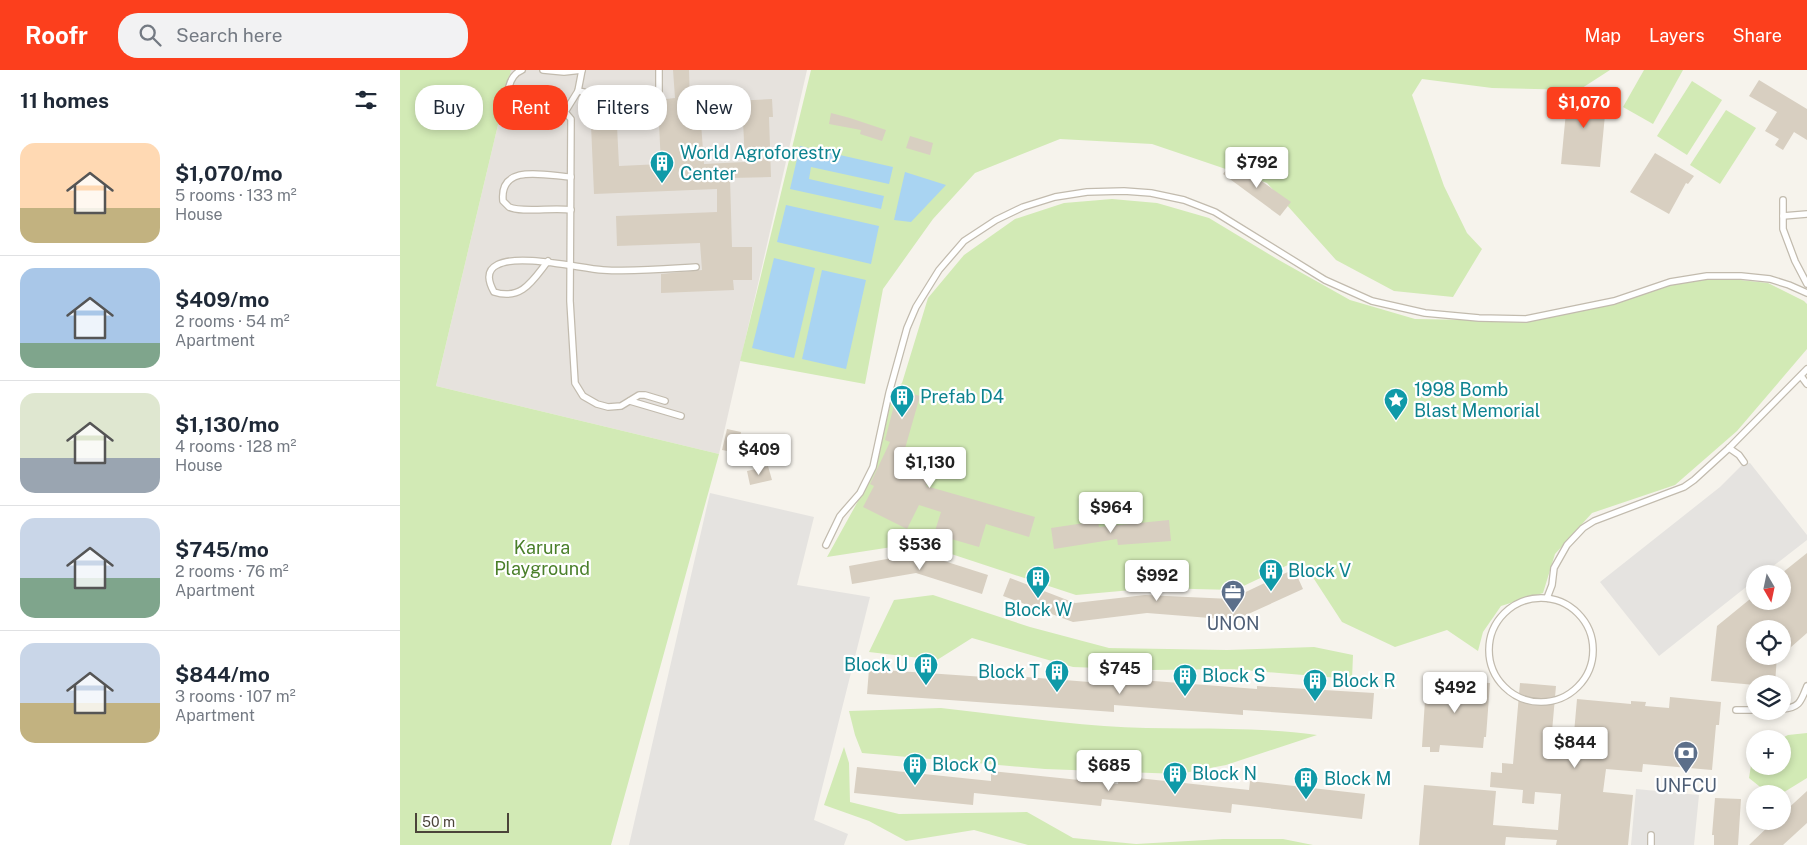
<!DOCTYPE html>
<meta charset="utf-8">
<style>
body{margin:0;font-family:"Public Sans",sans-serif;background:#f2f2f3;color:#1f2937;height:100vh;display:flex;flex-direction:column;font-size:19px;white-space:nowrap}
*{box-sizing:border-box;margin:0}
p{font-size:16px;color:#747a83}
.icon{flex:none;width:28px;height:28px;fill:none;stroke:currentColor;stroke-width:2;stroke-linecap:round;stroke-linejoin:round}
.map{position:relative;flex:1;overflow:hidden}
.side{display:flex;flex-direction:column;background:#fff;width:400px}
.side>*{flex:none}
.top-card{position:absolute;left:15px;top:15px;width:475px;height:45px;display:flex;gap:10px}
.needle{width:32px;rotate:171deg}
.tools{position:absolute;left:1346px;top:495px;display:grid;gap:10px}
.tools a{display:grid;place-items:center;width:45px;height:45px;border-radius:50%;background:#fff;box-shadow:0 2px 8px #0003;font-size:25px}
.scale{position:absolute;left:15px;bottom:12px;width:94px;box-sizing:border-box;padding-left:5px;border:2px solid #4b4439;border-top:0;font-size:14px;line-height:18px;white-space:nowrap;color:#4b4439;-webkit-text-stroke:4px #fff;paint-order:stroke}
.price{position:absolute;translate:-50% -42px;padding:0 11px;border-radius:5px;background:#fff;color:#222;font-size:16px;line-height:32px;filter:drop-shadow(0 1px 2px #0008)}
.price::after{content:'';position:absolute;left:50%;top:30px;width:15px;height:11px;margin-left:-8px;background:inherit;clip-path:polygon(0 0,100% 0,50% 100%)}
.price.selected{background:#fc3f1d;color:#fff}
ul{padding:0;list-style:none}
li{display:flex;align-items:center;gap:15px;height:125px;padding:0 20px}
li+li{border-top:1px solid #e0e1e3}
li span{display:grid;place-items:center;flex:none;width:140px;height:100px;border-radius:15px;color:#555}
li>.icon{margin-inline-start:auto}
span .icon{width:60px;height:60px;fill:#fffc;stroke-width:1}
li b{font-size:21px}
h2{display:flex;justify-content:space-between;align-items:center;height:60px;padding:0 20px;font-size:21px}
.tag{padding:0 18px;border-radius:20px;background:#fff;box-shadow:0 2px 8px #0003;font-size:18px;line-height:45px}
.tag.selected{background:#fc3f1d;color:#fff}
header{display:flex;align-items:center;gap:30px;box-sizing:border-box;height:70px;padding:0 25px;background:#fc3f1d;color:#fff}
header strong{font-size:24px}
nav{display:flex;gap:28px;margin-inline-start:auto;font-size:18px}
.search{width:350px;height:45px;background:#f2f2f3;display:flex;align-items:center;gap:12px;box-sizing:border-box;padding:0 18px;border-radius:20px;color:#747a83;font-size:19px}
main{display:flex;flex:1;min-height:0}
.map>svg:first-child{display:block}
.industrial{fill:#e6e2dd}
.green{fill:#d2eab5}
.parking{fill:#e5e3e0}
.water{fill:#a9d4f2}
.building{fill:#d8cfc1;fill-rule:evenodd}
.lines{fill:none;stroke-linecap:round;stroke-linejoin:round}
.service-casing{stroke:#c2bbae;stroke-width:8}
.service{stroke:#fff;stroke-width:5.5}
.labels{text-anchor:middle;stroke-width:4.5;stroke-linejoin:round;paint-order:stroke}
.culture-label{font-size:18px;fill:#0d838f;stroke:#fff;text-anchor:start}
.park-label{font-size:18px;fill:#4a7f2a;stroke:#fff}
.service-label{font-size:18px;fill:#4e5e75;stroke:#fff}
</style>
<header>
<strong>Roofr</strong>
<div class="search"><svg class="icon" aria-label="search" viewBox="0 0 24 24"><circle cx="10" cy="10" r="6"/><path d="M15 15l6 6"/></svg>Search here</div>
<nav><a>Map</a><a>Layers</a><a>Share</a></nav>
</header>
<main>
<section class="side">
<h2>11 homes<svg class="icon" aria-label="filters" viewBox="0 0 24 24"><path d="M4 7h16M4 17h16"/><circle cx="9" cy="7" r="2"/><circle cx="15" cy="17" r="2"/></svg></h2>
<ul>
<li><span style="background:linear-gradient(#ffd9b3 65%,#c2b280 0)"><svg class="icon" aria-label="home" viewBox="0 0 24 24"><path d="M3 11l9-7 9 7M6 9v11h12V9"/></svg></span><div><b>$1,070/mo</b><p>5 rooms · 133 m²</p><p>House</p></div></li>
<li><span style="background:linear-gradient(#a9c7e8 75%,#7fa58c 0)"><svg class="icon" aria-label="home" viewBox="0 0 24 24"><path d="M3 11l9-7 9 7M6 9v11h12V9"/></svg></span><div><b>$409/mo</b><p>2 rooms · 54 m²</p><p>Apartment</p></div></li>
<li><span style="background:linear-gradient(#dfe7d0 65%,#9aa5b1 0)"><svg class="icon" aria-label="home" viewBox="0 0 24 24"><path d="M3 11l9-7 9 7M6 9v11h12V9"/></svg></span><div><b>$1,130/mo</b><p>4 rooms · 128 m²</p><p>House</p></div></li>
<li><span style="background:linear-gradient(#c9d6e8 60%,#7fa58c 0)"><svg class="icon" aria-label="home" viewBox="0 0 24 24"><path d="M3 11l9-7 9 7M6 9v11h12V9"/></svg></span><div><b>$745/mo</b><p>2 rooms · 76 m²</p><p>Apartment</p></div></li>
<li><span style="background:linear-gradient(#c9d6e8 60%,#c2b280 0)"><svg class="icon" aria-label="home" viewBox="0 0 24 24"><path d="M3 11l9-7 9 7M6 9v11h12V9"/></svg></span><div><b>$844/mo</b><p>3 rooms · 107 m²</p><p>Apartment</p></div></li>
</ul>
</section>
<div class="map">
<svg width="1407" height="775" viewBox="0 0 1407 775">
<rect width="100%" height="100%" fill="#f6f3ec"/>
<path class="industrial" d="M 111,0 L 407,0 L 319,384 L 36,316 Z"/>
<g class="green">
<path d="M 0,0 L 111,0 L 36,316 L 319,384 L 211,775 L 0,775 Z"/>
<path d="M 411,0 L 1210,0 L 1179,20 L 1092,18 L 1022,9 L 1012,25 L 1044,116 L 1067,163 L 1082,179 L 1053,227 L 994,221 L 936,190 L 867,113 L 752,74 L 660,69 L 575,103 L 533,149 L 483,219 L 465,314 L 340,291 Z"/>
<path d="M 1244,0 L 1283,0 L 1253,54 L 1223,37 Z"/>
<path d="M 1292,11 L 1322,30 L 1287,85 L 1257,66 Z"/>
<path d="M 1326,40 L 1356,58 L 1320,114 L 1290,95 Z"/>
<path d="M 712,129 L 757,133 L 809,148 L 877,189 L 950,230 L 1015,249 L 1127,251 L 1269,215 L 1312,207 L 1368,213 L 1404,231 L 1407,234 L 1407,279 L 1337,361 L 1275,415 L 1192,443 L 1155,484 L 1143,523 L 1101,536 L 1083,562 L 1078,581 L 1047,560 L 995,577 L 942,552 L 903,492 L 890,494 L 835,520 L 754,518 L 676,525 L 518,473 L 427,487 L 473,404 L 482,371 L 493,322 L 502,313 L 528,228 L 564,185 L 615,149 L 664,133 Z"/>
<path d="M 533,525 L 630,557 L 709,578 L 827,580 L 914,577 L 953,585 L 952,609 L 831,599 L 752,600 L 673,597 L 572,568 L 537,590 L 469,582 L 494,530 Z"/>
<path d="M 541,638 C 595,644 650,652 704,656 C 775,661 847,655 917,665 L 826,695 L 779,704 L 645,699 L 462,683 L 455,665 L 449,641 Z"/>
<path d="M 1407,663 L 1407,708 L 1381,724 L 1369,724 L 1349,708 L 1353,683 L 1355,682 L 1355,696 L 1382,696 L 1382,669 L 1380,669 L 1388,665 Z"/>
<path d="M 444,677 L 449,693 L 450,732 L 499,744 L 627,742 L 673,768 L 736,774 L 823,769 L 883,769 L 913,775 L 628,775 L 574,760 L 506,771 L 469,751 L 424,735 Z"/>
</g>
<g class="parking">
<path d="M 1350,393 L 1407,465 L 1407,470 L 1363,504 L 1355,504 L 1355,510 L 1259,586 L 1200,512 L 1320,417 L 1343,394 Z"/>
<path d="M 310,423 L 414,447 L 397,515 L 470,527 L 414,750 L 448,764 L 444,775 L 229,775 Z"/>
<path d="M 1236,719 L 1299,725 L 1294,775 L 1231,775 Z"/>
</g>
<g class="water">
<path d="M 400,76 L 493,97 L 489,114 L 411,97 L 409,109 L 484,126 L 481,139 L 390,119 Z"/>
<path d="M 505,102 L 546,115 L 511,152 L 494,150 Z"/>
<path d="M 386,135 L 479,156 L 471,194 L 377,172 Z"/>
<path d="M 374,188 L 415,198 L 394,288 L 352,278 Z"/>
<path d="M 422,200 L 466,210 L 446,299 L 402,289 Z"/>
</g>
<g class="building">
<path d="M 273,0 L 289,0 L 290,33 L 372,29 L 373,47 L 369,47 L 371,107 L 330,108 L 332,177 L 352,177 L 352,210 L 333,210 L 334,220 L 261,223 L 261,204 L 302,200 L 300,173 L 217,176 L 216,146 L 317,142 L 317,119 L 194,124 L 190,32 L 207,31 L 222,34 L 275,28 ZM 343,51 L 345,92 L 304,94 L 301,53 ZM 259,54 L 261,94 L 219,96 L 217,56 Z"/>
<path d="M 1359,10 L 1407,39 L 1407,70 L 1394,62 L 1383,80 L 1375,75 L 1379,69 L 1365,61 L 1377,42 L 1349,26 Z"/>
<path d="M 1168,21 L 1207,24 L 1200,97 L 1161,94 Z"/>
<path d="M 431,43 L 450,48 L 486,60 L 482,71 L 460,64 L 461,60 L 429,54 Z"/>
<path d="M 510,66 L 533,73 L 530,85 L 506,78 Z"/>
<path d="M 1255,83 L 1294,106 L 1288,114 L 1286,113 L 1269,144 L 1230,122 Z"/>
<path d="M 833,91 L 891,132 L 880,146 L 823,104 Z"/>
<path d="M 498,320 L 520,326 L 504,382 L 535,398 L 526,416 L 635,447 L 629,467 L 586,454 L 579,477 L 534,464 L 541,442 L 519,435 L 507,459 L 463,437 L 474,416 L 470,414 L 490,372 L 485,370 Z"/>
<path d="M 327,359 L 341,362 L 337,383 L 322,380 Z"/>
<path d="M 368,396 L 372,410 L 350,415 L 347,401 Z"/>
<path d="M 769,450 L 771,471 L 718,475 L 717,469 L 654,479 L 651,458 L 698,451 L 699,457 Z"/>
<path d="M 519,483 L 588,505 L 582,524 L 516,503 L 452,514 L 449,496 Z"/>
<path d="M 1407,483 L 1407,563 L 1382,585 L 1382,559 L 1355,559 L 1355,586 L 1377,586 L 1375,614 L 1355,615 L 1311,611 L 1317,556 L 1355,525 L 1355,531 L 1382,531 L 1382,503 Z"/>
<path d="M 894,499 L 903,519 L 835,550 L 747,543 L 673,552 L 603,526 L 610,508 L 675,533 L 745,525 L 831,529 Z"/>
<path d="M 469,599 L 599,608 L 600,605 L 728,615 L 728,609 L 857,619 L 857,616 L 974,623 L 972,649 L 843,640 L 843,645 L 714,635 L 714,642 L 467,624 Z"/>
<path d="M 1033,610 L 1090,613 L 1086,667 L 1084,667 L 1083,678 L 1040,675 L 1039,682 L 1030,682 L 1030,677 L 1022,677 L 1026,614 Z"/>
<path d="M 1120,613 L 1156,616 L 1150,684 L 1172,686 L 1177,629 L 1231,634 L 1231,631 L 1246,632 L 1245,636 L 1269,638 L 1270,627 L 1321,632 L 1319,655 L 1316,655 L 1312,700 L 1243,694 L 1242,702 L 1206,699 L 1203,722 L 1233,725 L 1228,775 L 1156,775 L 1157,770 L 1106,767 L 1105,775 L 1019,775 L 1024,715 L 1096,721 L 1093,755 L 1158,760 L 1161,724 L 1135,722 L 1134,734 L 1122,733 L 1123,720 L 1090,717 L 1091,702 L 1102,703 L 1102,693 L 1113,694 Z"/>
<path d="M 457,697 L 591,711 L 591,701 L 718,714 L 719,706 L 849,720 L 850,711 L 965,724 L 962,749 L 832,734 L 831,743 L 702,729 L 701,736 L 574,723 L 573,735 L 454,723 Z"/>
<path d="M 1407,721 L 1407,753 L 1383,775 L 1349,775 L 1374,751 L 1382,751 L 1382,744 Z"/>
<path d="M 1315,728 L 1341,729 L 1338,775 L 1314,775 L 1314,765 L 1312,765 Z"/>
</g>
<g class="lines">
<defs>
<g id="service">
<path d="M 122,0 C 107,6 107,26 107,40 C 118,55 149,43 165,42"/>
<path d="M 143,0 L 164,2 L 182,0"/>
<path d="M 182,0 L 178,21 L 165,42 L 171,49 L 170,231 L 175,313 L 183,326 L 197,334 L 208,337 L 221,336 L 239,325 L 245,325 L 265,331"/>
<path d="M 178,21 L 222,29 L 254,27 L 259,21 L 259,0"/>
<path d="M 171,107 C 148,106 99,92 103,131 C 105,133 107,135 109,137 C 120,143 156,137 171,140"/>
<path d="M 1383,130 L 1383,159 L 1395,191 L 1407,214"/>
<path d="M 1383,146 L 1407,144"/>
<path d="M 148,191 C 133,210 122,231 94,222 C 89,213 85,201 97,195 C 118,183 178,198 203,200 C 234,202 265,199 296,197"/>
<path d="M 1401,306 L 1407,314"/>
<path d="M 230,331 L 281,346"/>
<path d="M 1329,378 L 1339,385 L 1344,392"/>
<path d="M 426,475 L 440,446 L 460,423 L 473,397 L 489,323 L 507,258 L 516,237 L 539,200 L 564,171 L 596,150 L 623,137 L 655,127 L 687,122 L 724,121 L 751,123 L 784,130 L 815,142 L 925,210 L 972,231 L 1025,243 L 1079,248 L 1126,249 L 1214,231 L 1270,212 L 1307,206 L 1341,206 L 1370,209 L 1389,215 L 1407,223"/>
<path d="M 1147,528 L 1152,515 L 1154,498 L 1167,475 L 1183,458 L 1194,451 L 1268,423 L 1284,417 L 1294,410 L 1329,378 L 1407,299"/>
<circle cx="1141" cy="580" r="52"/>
<path d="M 1382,639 C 1400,638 1401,631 1407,616"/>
<path d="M 1336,640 L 1355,640"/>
<path d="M 1251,775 L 1251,765"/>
</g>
</defs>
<use href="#service" class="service-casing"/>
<use href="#service" class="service"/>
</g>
<defs>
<symbol id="building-pin" viewBox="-11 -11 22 30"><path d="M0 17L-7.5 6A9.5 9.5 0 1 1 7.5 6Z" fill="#0f9aa8" stroke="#fff"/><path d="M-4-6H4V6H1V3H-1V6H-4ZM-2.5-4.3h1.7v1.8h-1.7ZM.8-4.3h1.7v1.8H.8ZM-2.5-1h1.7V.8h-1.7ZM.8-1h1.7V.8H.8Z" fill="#fff"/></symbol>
<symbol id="sight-pin" viewBox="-11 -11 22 30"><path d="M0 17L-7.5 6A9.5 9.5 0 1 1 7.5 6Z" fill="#0f9aa8" stroke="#fff"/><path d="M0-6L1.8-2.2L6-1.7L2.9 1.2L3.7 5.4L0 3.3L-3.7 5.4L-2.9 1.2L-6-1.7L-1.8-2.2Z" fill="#fff"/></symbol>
<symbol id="office-pin" viewBox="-11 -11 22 30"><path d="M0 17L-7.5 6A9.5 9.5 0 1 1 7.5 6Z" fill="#5c6f8a" stroke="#fff"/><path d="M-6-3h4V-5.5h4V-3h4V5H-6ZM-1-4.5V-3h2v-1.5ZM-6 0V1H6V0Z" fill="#fff"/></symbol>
<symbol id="bank-pin" viewBox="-11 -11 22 30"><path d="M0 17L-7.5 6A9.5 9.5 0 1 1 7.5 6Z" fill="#5c6f8a" stroke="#fff"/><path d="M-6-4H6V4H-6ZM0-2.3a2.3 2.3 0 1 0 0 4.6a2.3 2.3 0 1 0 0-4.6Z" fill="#fff"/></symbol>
</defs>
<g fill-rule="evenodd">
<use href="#building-pin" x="248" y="79" width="28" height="38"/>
<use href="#building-pin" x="488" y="313" width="28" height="38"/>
<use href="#sight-pin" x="982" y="316" width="28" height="38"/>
<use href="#building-pin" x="857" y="487" width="28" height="38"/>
<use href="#building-pin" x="624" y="494" width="28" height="38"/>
<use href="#office-pin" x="819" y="508" width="28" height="38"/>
<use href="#building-pin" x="512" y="581" width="28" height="38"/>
<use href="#building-pin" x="643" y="588" width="28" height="38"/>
<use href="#building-pin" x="771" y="592" width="28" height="38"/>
<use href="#building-pin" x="901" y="597" width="28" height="38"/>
<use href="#bank-pin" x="1272" y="669" width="28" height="38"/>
<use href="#building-pin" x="501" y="681" width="28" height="38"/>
<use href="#building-pin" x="761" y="690" width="28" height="38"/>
<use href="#building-pin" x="892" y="695" width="28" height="38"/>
</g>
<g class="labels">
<g class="culture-label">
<text x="280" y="89">World Agroforestry<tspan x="280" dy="21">Center</tspan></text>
<text x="1014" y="326">1998 Bomb<tspan x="1014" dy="21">Blast Memorial</tspan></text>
<text x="520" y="333">Prefab D4</text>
<text x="888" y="507">Block V</text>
<text x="638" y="546" text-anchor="middle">Block W</text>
<text x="508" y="601" text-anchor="end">Block U</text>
<text x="640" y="608" text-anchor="end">Block T</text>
<text x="802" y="612">Block S</text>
<text x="932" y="617">Block R</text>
<text x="532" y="701">Block Q</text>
<text x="792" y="710">Block N</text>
<text x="924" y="715">Block M</text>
</g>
<g class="park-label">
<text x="142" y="484">Karura<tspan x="142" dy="21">Playground</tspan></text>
</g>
<g class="service-label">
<text x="833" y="560">UNON</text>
<text x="1286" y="722">UNFCU</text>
</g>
</g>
</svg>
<div class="tools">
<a><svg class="needle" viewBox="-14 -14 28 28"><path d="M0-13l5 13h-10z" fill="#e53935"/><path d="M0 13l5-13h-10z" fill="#747a83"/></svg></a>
<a><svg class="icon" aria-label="locate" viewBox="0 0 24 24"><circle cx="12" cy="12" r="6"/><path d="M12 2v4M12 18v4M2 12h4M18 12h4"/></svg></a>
<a><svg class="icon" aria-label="layers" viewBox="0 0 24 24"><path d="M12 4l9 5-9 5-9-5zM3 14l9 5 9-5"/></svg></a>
<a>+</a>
<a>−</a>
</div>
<div class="scale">50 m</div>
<b class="price selected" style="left:1184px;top:59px">$1,070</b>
<b class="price" style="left:857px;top:119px">$792</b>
<b class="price" style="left:359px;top:406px">$409</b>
<b class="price" style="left:530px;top:419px">$1,130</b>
<b class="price" style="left:711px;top:464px">$964</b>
<b class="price" style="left:520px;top:501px">$536</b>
<b class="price" style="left:757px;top:532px">$992</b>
<b class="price" style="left:720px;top:625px">$745</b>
<b class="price" style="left:1055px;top:644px">$492</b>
<b class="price" style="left:1175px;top:699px">$844</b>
<b class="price" style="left:709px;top:722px">$685</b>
<div class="top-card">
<a class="tag">Buy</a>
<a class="tag selected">Rent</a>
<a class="tag">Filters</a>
<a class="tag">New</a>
</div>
</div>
</main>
